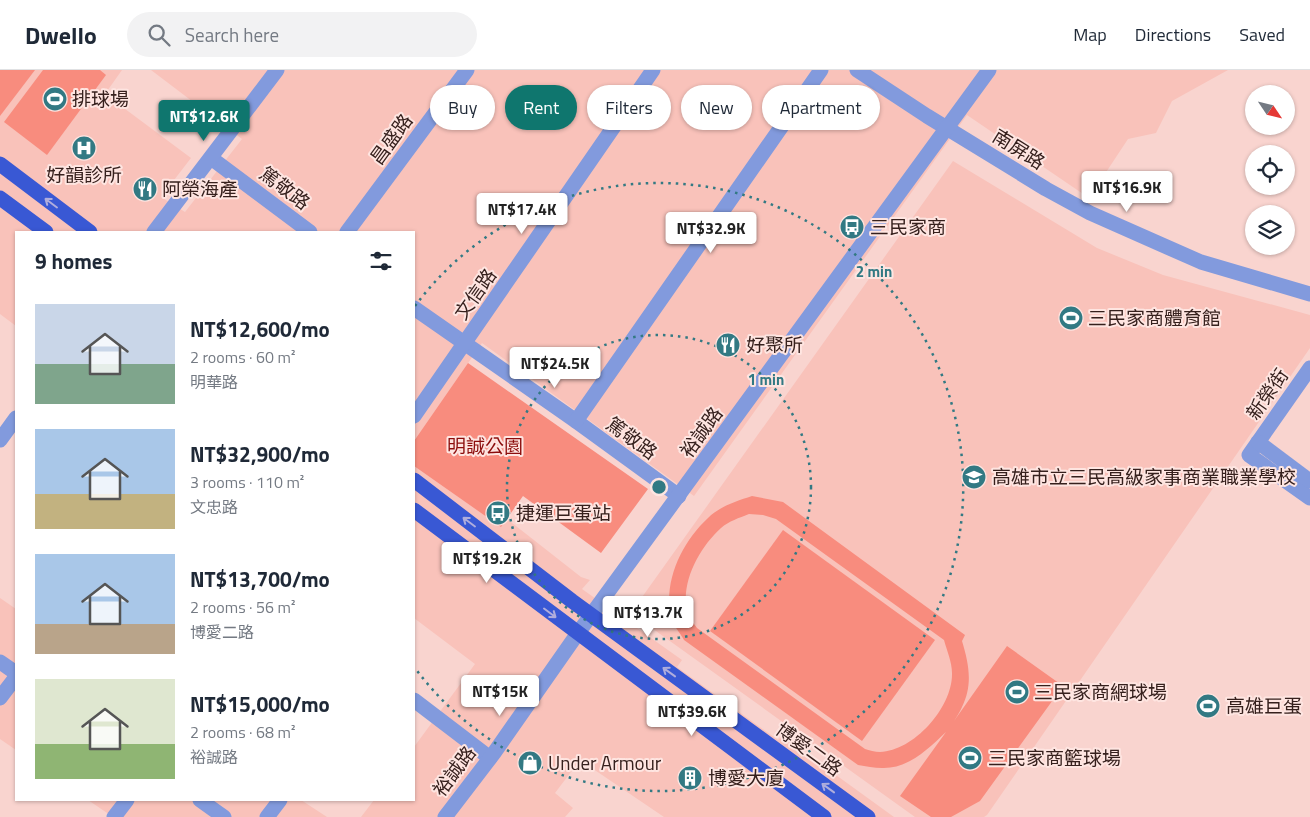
<!DOCTYPE html>
<meta charset="utf-8">
<style>
body{margin:0;font-family:"Titillium Web","Noto Sans TC",sans-serif;background:#f2f2f3;color:#1f2937;height:100vh;display:flex;flex-direction:column;font-size:19px;white-space:nowrap}
*{box-sizing:border-box;margin:0}
p{font-size:16px;color:#747a83}
.icon{flex:none;width:28px;height:28px;fill:none;stroke:currentColor;stroke-width:2;stroke-linecap:round;stroke-linejoin:round}
.map{position:relative;flex:1;overflow:hidden}
.sheet{position:absolute;left:15px;top:161px;width:400px;height:570px;display:flex;flex-direction:column;background:#fff;border-radius:0px;box-shadow:0 1px 4px #0004}
.sheet>*{flex:none}
.hud{position:absolute;left:430px;top:15px;width:475px;height:45px;display:flex;gap:10px}
.needle{width:32px;rotate:125deg}
.fabs{position:absolute;left:1245px;top:15px;display:grid;gap:10px}
.fabs a{display:grid;place-items:center;width:50px;height:50px;border-radius:50%;background:#fff;box-shadow:0 1px 4px #0004;font-size:25px}
.price{position:absolute;translate:-50% -42px;padding:0 11px;border-radius:5px;background:#fff;color:#222;font-size:16px;line-height:32px;filter:drop-shadow(0 1px 2px #0008)}
.price::after{content:'';position:absolute;left:50%;top:30px;width:15px;height:11px;margin-left:-8px;background:inherit;clip-path:polygon(0 0,100% 0,50% 100%)}
.price.on{background:#0f766e;color:#fff}
ul{padding:0;list-style:none}
li{display:flex;align-items:center;gap:15px;height:125px;padding:0 20px}
li span{display:grid;place-items:center;flex:none;width:140px;height:100px;border-radius:0px;color:#555}
li>.icon{margin-inline-start:auto}
span .icon{width:60px;height:60px;fill:#fffc;stroke-width:1}
li b{font-size:21px}
h2{display:flex;justify-content:space-between;align-items:center;height:60px;padding:0 20px;font-size:21px}
.tag{padding:0 18px;border-radius:22px;background:#fff;box-shadow:0 1px 4px #0004;font-size:18px;line-height:45px}
.tag.on{background:#0f766e;color:#fff}
header{display:flex;align-items:center;gap:30px;box-sizing:border-box;height:70px;padding:0 25px;background:#fff;border-bottom:1px solid #e0e1e3}
header strong{font-size:24px}
nav{display:flex;gap:28px;margin-inline-start:auto;font-size:18px}
.search{width:350px;height:45px;background:#f2f2f3;display:flex;align-items:center;gap:12px;box-sizing:border-box;padding:0 18px;border-radius:28px;color:#747a83;font-size:19px}
.map>svg:first-child{display:block}
.built{fill:#f9c2ba}
.green{fill:#f88c7e;fill-rule:evenodd}
.lines{fill:none;stroke-linecap:round;stroke-linejoin:round}
.minor{stroke:#829add;stroke-width:15}
.major{stroke:#3958d4;stroke-width:15}
.oneway{stroke:#afaddc}
.ring{fill:none;stroke:#327983;stroke-width:2.5;stroke-dasharray:2.5 5}
.labels{text-anchor:middle;stroke-width:4;stroke-linejoin:round;paint-order:stroke}
.poi-label{font-size:19px;fill:#36201d;stroke:#fee5e1;text-anchor:start}
.street-label{font-size:19px;fill:#36201d;stroke:#fee5e1}
.park-label{font-size:19px;fill:#8c0d0c;stroke:#fee5e1}
.centre{fill:#327983;stroke:#fee5e1;stroke-width:2.5}
.ring-label{font-size:15px;text-anchor:middle;font-weight:bold;fill:#327983;stroke:#fee5e1;stroke-width:4;stroke-linejoin:round;paint-order:stroke}
</style>
<header>
<strong>Dwello</strong>
<div class="search"><svg class="icon" aria-label="search" viewBox="0 0 24 24"><circle cx="10" cy="10" r="6"/><path d="M15 15l6 6"/></svg>Search here</div>
<nav><a>Map</a><a>Directions</a><a>Saved</a></nav>
</header>
<div class="map">
<svg width="1310" height="747" viewBox="0 0 1310 747">
<rect width="100%" height="100%" fill="#f9d4cf"/>
<g class="built">
<path d="M 0,0 L 122,0 L 105,24 L 191,88 L 161,127 L 185,142 L 242,69 L 151,0 L 1228,0 L 1172,31 L 1156,63 L 1128,69 L 1089,128 L 967,45 L 694,426 L 482,273 L 414,371 L 414,162 L 16,162 L 16,256 L 0,244 Z"/>
<path d="M 953,91 L 1097,178 L 1163,205 L 1310,245 L 1310,278 L 987,745 L 984,747 L 915,747 L 635,546 L 635,537 Z"/>
<path d="M 414,396 L 501,457 L 507,449 L 581,507 L 590,510 L 582,519 L 682,590 L 677,597 L 778,670 L 782,666 L 894,747 L 664,747 L 580,690 L 555,723 L 573,738 L 565,747 L 361,747 L 374,730 L 414,730 L 414,677 L 475,594 L 414,548 Z"/>
<path d="M 0,528 L 16,539 L 16,680 L 0,669 Z"/>
<path d="M 88,730 L 301,730 L 327,747 L 113,747 Z"/>
</g>
<g class="green">
<path d="M 0,0 L 35,0 L 0,46 Z"/>
<path d="M 43,0 L 100,0 L 106,5 L 47,85 L 4,52 Z"/>
<path d="M 468,293 L 648,419 L 601,483 L 523,426 L 501,457 L 414,396 L 414,371 Z"/>
<path d="M 752,426 L 783,432 L 965,565 L 962,571 C 969,594 973,615 962,637 C 960,642 957,646 954,651 L 1007,576 L 1063,616 L 980,731 L 951,747 L 931,747 L 900,726 L 946,662 C 928,679 908,699 882,698 C 874,698 866,696 858,695 L 684,570 C 680,563 673,555 671,547 C 663,511 682,472 708,448 C 720,436 737,431 752,426 ZM 749,444 L 763,445 L 776,449 L 944,570 C 947,581 952,592 952,603 C 953,637 914,681 880,682 C 875,682 869,680 865,679 L 697,558 C 694,554 690,549 688,545 C 679,514 699,478 721,458 C 729,451 739,448 749,444 Z"/>
<path d="M 783,460 L 935,570 L 862,671 L 710,561 Z"/>
</g>
<g class="lines">
<g class="minor">
<path d="M 857,0 L 927,46 L 1046,119 L 1090,143 L 1201,192 L 1310,224"/>
<path d="M 211,88 L 310,162"/>
<path d="M 154,162 L 277,0"/>
<path d="M 347,162 L 467,0"/>
<path d="M 414,238 L 576,351 L 679,426"/>
<path d="M 1310,298 L 1249,385 L 1310,428"/>
<path d="M 414,346 L 653,0"/>
<path d="M 576,351 L 821,0"/>
<path d="M 0,370 L 16,348"/>
<path d="M 1258,372 L 1310,411"/>
<path d="M 0,592 L 16,603"/>
<path d="M 0,628 L 16,607"/>
<path d="M 414,630 L 490,688"/>
<path d="M 200,730 L 224,747"/>
<path d="M 114,747 L 127,730"/>
<path d="M 267,747 L 280,730"/>
<path d="M 445,747 L 494,683 L 578,563 L 989,0"/>
</g>
<g class="major">
<path d="M 0,94 L 90,162"/>
<path d="M 0,128 L 46,162"/>
<path d="M 414,410 L 572,531 L 868,747"/>
<path d="M 414,440 L 824,747"/>
</g>
</g>
<defs><path id="oneway-shaft" d="M-6 0H5M1.5-3L5.5 0L1.5 3" fill="none" stroke-width="1.6" stroke-linecap="round" stroke-linejoin="round" transform="scale(1.25)"/></defs>
<g class="oneway">
<use href="#oneway-shaft" transform="translate(51 133) rotate(-143)"/>
<use href="#oneway-shaft" transform="translate(469 452) rotate(-143)"/>
<use href="#oneway-shaft" transform="translate(550 543) rotate(37)"/>
<use href="#oneway-shaft" transform="translate(669 602) rotate(-144)"/>
<use href="#oneway-shaft" transform="translate(828 718) rotate(-144)"/>
</g>
<g class="ring">
<circle cx="659" cy="417" r="152"/>
<path d="M415 236A304 304 0 1 1 415 598"/>
</g>
<defs>
<symbol id="stadium-disc" viewBox="-11 -11 22 22"><circle r="9.5" fill="#327983" stroke="#fee5e1"/><path d="M0-5a6.5 5 0 1 0 0 10a6.5 5 0 1 0 0-10ZM-3.5-1.8h7v3.6h-7Z" fill="#fff"/></symbol>
<symbol id="hospital-disc" viewBox="-11 -11 22 22"><circle r="9.5" fill="#327983" stroke="#fee5e1"/><path d="M-5-5h3v3.5h4V-5h3V5h-3V1.5h-4V5h-3Z" fill="#fff"/></symbol>
<symbol id="restaurant-disc" viewBox="-11 -11 22 22"><circle r="9.5" fill="#327983" stroke="#fee5e1"/><path d="M-5-6h1v4h1v-4h1v4h1v-4h1v5L-1.5 .5V6h-2V.5L-5-1ZM5-6V6H3V1.5H1.5Q1.5-4 5-6Z" fill="#fff"/></symbol>
<symbol id="bus-disc" viewBox="-11 -11 22 22"><circle r="9.5" fill="#327983" stroke="#fee5e1"/><path d="M-5-6H5V4H4V6H2V4H-2V6H-4V4H-5ZM-3.5-4V0h7V-4ZM-3.5 1.2v1.5H-2V1.2ZM2 1.2v1.5H3.5V1.2Z" fill="#fff"/></symbol>
<symbol id="school-disc" viewBox="-11 -11 22 22"><circle r="9.5" fill="#327983" stroke="#fee5e1"/><path d="M0-5L7-2L0 1L-7-2ZM-4 1L0 2.5L4 1V4Q0 6-4 4Z" fill="#fff"/></symbol>
<symbol id="shop-disc" viewBox="-11 -11 22 22"><circle r="9.5" fill="#327983" stroke="#fee5e1"/><path d="M-5-2.5h2.3a2.7 3.5 0 0 1 5.4 0H5L5.5 6h-11ZM-1.5-2.5h3a1.5 2.3 0 0 0-3 0Z" fill="#fff"/></symbol>
<symbol id="building-disc" viewBox="-11 -11 22 22"><circle r="9.5" fill="#327983" stroke="#fee5e1"/><path d="M-4-6H4V6H1V3H-1V6H-4ZM-2.5-4.3h1.7v1.8h-1.7ZM.8-4.3h1.7v1.8H.8ZM-2.5-1h1.7V.8h-1.7ZM.8-1h1.7V.8H.8Z" fill="#fff"/></symbol>
</defs>
<g fill-rule="evenodd">
<use href="#stadium-disc" x="41" y="15" width="28" height="28"/>
<use href="#hospital-disc" x="70" y="64" width="28" height="28"/>
<use href="#restaurant-disc" x="131" y="105" width="28" height="28"/>
<use href="#bus-disc" x="838" y="143" width="28" height="28"/>
<use href="#stadium-disc" x="1057" y="234" width="28" height="28"/>
<use href="#restaurant-disc" x="714" y="261" width="28" height="28"/>
<use href="#school-disc" x="960" y="393" width="28" height="28"/>
<use href="#bus-disc" x="484" y="429" width="28" height="28"/>
<use href="#stadium-disc" x="1003" y="608" width="28" height="28"/>
<use href="#stadium-disc" x="1194" y="622" width="28" height="28"/>
<use href="#stadium-disc" x="956" y="674" width="28" height="28"/>
<use href="#shop-disc" x="516" y="679" width="28" height="28"/>
<use href="#building-disc" x="676" y="694" width="28" height="28"/>
</g>
<g class="labels">
<g class="poi-label">
<text x="72" y="36">排球場</text>
<text x="84" y="112" text-anchor="middle">好韻診所</text>
<text x="162" y="126">阿榮海產</text>
<text x="870" y="164">三民家商</text>
<text x="1088" y="255">三民家商體育館</text>
<text x="746" y="282">好聚所</text>
<text x="992" y="414">高雄市立三民高級家事商業職業學校</text>
<text x="516" y="450">捷運巨蛋站</text>
<text x="1034" y="629">三民家商網球場</text>
<text x="1226" y="643">高雄巨蛋</text>
<text x="988" y="695">三民家商籃球場</text>
<text x="548" y="700">Under Armour</text>
<text x="708" y="715">博愛大廈</text>
</g>
<g class="street-label">
<text transform="translate(391 69) rotate(-54)" y="7">昌盛路</text>
<text transform="translate(1019 79) rotate(32)" y="7">南屏路</text>
<text transform="translate(285 118) rotate(37)" y="7">篤敬路</text>
<text transform="translate(475 224) rotate(-55)" y="7">文信路</text>
<text transform="translate(1267 324) rotate(-55)" y="7">新榮街</text>
<text transform="translate(701 362) rotate(-54)" y="7">裕誠路</text>
<text transform="translate(632 368) rotate(36)" y="7">篤敬路</text>
<text transform="translate(809 679) rotate(36)" y="7">博愛二路</text>
<text transform="translate(454 701) rotate(-53)" y="7">裕誠路</text>
</g>
<g class="park-label">
<text x="485" y="383">明誠公園</text>
</g>
</g>
<circle cx="659" cy="417" r="8" class="centre"/>
<g class="ring-label">
<text x="874" y="207">2 min</text>
<text x="766" y="315">1 min</text>
</g>
</svg>
<div class="fabs">
<a><svg class="needle" viewBox="-14 -14 28 28"><path d="M0-13l5 13h-10z" fill="#e53935"/><path d="M0 13l5-13h-10z" fill="#747a83"/></svg></a>
<a><svg class="icon" aria-label="locate" viewBox="0 0 24 24"><circle cx="12" cy="12" r="6"/><path d="M12 2v4M12 18v4M2 12h4M18 12h4"/></svg></a>
<a><svg class="icon" aria-label="layers" viewBox="0 0 24 24"><path d="M12 4l9 5-9 5-9-5zM3 14l9 5 9-5"/></svg></a>
</div>
<b class="price on" style="left:204px;top:72px">NT$12.6K</b>
<b class="price" style="left:1127px;top:143px">NT$16.9K</b>
<b class="price" style="left:522px;top:165px">NT$17.4K</b>
<b class="price" style="left:711px;top:184px">NT$32.9K</b>
<b class="price" style="left:555px;top:319px">NT$24.5K</b>
<b class="price" style="left:487px;top:514px">NT$19.2K</b>
<b class="price" style="left:648px;top:568px">NT$13.7K</b>
<b class="price" style="left:500px;top:647px">NT$15K</b>
<b class="price" style="left:692px;top:667px">NT$39.6K</b>
<div class="hud">
<a class="tag">Buy</a>
<a class="tag on">Rent</a>
<a class="tag">Filters</a>
<a class="tag">New</a>
<a class="tag">Apartment</a>
</div>
<section class="sheet">
<h2>9 homes<svg class="icon" aria-label="filters" viewBox="0 0 24 24"><path d="M4 7h16M4 17h16"/><circle cx="9" cy="7" r="2"/><circle cx="15" cy="17" r="2"/></svg></h2>
<ul>
<li><span style="background:linear-gradient(#c9d6e8 60%,#7fa58c 0)"><svg class="icon" aria-label="home" viewBox="0 0 24 24"><path d="M3 11l9-7 9 7M6 9v11h12V9"/></svg></span><div><b>NT$12,600/mo</b><p>2 rooms · 60 m²</p><p>明華路</p></div></li>
<li><span style="background:linear-gradient(#a9c7e8 65%,#c2b280 0)"><svg class="icon" aria-label="home" viewBox="0 0 24 24"><path d="M3 11l9-7 9 7M6 9v11h12V9"/></svg></span><div><b>NT$32,900/mo</b><p>3 rooms · 110 m²</p><p>文忠路</p></div></li>
<li><span style="background:linear-gradient(#a9c7e8 70%,#b9a48a 0)"><svg class="icon" aria-label="home" viewBox="0 0 24 24"><path d="M3 11l9-7 9 7M6 9v11h12V9"/></svg></span><div><b>NT$13,700/mo</b><p>2 rooms · 56 m²</p><p>博愛二路</p></div></li>
<li><span style="background:linear-gradient(#dfe7d0 65%,#8fb573 0)"><svg class="icon" aria-label="home" viewBox="0 0 24 24"><path d="M3 11l9-7 9 7M6 9v11h12V9"/></svg></span><div><b>NT$15,000/mo</b><p>2 rooms · 68 m²</p><p>裕誠路</p></div></li>
</ul>
</section>
</div>
